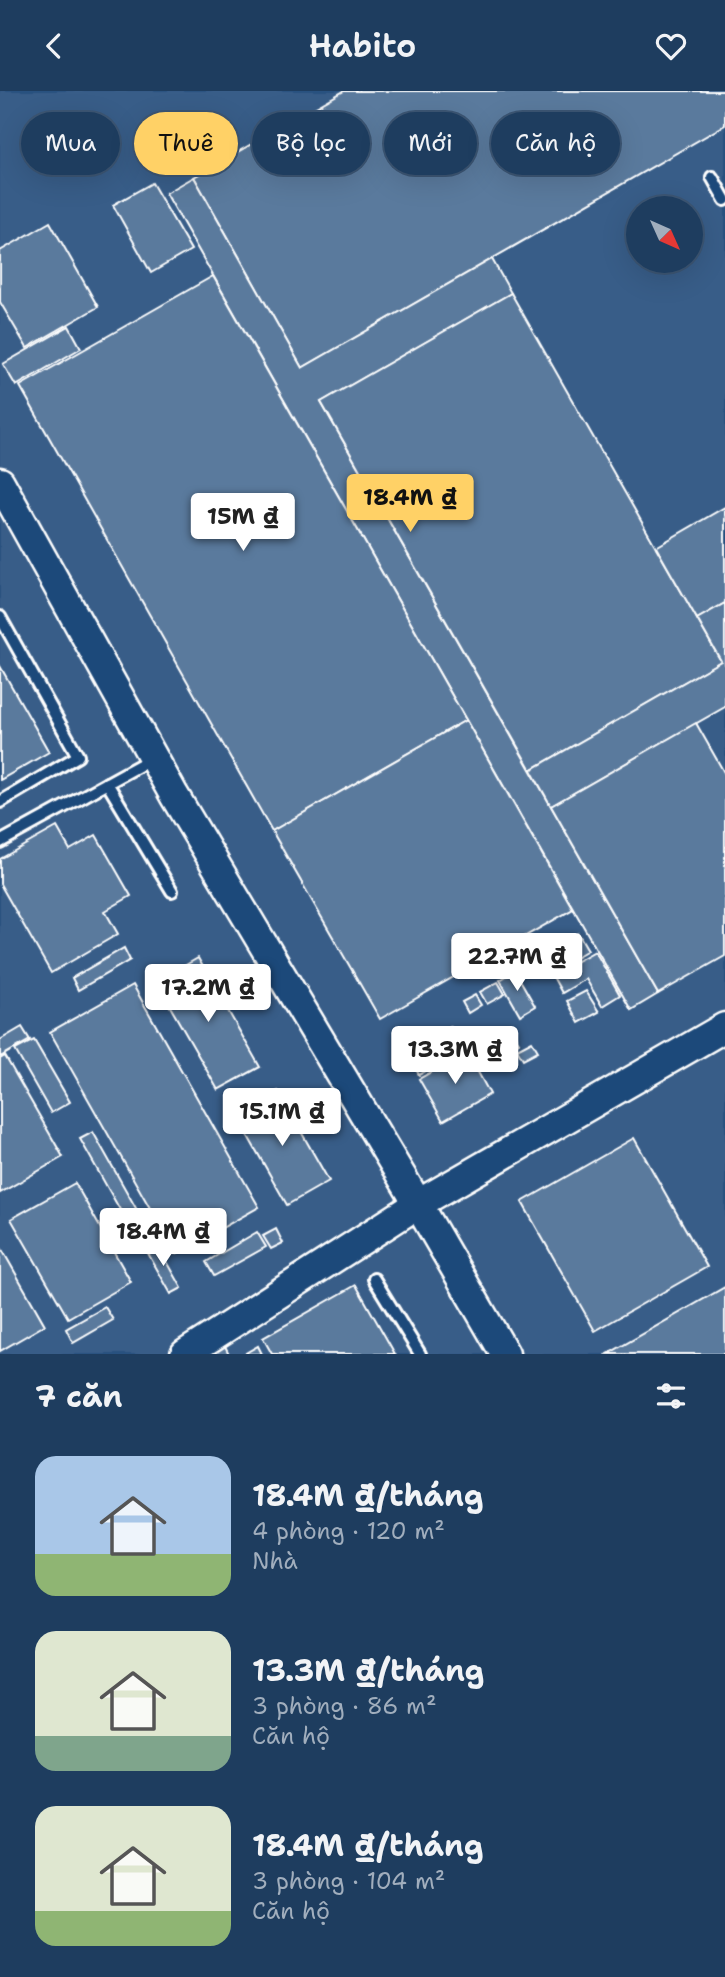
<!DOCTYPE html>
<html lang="vi">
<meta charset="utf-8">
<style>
body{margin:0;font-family:"Shantell Sans",sans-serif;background:#264465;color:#f1f3f6;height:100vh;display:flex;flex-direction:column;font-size:26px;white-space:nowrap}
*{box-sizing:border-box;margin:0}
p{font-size:23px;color:#a1aebd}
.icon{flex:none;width:38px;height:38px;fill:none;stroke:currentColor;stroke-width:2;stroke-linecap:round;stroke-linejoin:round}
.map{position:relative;height:1263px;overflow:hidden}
.panel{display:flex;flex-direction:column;background:#1e3d5f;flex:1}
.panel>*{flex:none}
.top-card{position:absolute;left:21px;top:21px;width:684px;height:63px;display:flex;gap:14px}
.needle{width:46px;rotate:135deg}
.controls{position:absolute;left:626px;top:105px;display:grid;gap:14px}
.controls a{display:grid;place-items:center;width:77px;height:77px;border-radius:50%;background:#1e3d5f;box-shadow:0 7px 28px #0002,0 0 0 2px #3c5674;font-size:35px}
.price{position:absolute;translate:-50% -60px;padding:0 16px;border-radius:7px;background:#fff;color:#222;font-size:23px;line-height:46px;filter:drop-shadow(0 2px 4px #0008)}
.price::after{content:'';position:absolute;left:50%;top:42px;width:21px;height:16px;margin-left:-10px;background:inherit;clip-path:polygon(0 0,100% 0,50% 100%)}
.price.selected{background:#ffd166;color:#111}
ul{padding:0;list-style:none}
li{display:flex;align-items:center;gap:21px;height:175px;padding:0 35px}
li span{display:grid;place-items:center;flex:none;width:196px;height:140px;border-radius:21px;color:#555}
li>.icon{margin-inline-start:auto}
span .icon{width:84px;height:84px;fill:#fffc;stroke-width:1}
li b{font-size:30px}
h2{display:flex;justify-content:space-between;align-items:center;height:84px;padding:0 35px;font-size:30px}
.pill{padding:0 24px;border-radius:32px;background:#1e3d5f;box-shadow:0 7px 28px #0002,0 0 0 2px #3c5674;font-size:24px;line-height:63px}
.pill.selected{background:#ffd166;color:#111}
header{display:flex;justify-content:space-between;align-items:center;height:91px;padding:0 35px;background:#1e3d5f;font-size:32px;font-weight:600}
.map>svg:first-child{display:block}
.built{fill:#375d88;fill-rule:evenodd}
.building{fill:#5a7a9d;stroke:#fff;stroke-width:2}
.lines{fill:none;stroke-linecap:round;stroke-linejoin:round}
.service-casing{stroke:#fff;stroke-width:16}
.tertiary-casing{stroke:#fff;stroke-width:33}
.service{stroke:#1f4a7a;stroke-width:10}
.tertiary{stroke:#1f4a7a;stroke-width:28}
</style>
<header><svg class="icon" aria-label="back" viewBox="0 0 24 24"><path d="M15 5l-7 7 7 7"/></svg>Habito<svg class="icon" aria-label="heart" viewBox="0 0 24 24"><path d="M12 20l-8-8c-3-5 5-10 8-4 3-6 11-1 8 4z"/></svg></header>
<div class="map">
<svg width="725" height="1263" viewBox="0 0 725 1263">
<rect width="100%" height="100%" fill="#28517f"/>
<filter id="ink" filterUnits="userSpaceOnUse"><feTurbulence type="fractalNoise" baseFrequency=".0143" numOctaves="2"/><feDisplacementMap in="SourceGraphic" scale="14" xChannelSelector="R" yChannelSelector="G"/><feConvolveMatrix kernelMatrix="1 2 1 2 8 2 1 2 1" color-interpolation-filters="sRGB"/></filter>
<g filter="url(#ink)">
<path class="built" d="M 0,0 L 725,0 L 725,1263 L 0,1263 ZM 639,117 L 691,117 L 691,170 L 639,170 Z"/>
<g class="building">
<path d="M 344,0 L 725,0 L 725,34 L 302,277 L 194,86 Z"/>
<path d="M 194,86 L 302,277 L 492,168 L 511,202 L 321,311 L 658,903 L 631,919 L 166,102 Z"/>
<path d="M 152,92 L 191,159 L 151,182 L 113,114 Z"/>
<path d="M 50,131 L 98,216 L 27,257 L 0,211 L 0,160 Z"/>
<path d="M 213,185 L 466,629 L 272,740 L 20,295 Z"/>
<path d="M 511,202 L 721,570 L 531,679 L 321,311 Z"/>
<path d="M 69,235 L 81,257 L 16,295 L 3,273 Z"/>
<path d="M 725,416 L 725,512 L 697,528 L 656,456 Z"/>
<path d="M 725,512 L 725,616 L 551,715 L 531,679 L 721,570 L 697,528 Z"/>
<path d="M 0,575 L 49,661 L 0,689 Z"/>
<path d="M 466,629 L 573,818 L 380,928 L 272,740 Z"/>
<path d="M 696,632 L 725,683 L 725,865 L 658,903 L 551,715 Z"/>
<path d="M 57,736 L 70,759 L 96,744 L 131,805 L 105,820 L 118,843 L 51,882 L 0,793 L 0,768 Z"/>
<path d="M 578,842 L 588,859 L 550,881 L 540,864 Z"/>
<path d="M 124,857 L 130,869 L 78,899 L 72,887 Z"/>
<path d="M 595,860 L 620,904 L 602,915 L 586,888 L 562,902 L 552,884 Z"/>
<path d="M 198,867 L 260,976 L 218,999 L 156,891 Z"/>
<path d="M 515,880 L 535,915 L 520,924 L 500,889 Z"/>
<path d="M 498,891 L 505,903 L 487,913 L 480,901 Z"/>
<path d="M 133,894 L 259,1116 L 176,1163 L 50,941 Z"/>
<path d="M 586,900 L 599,921 L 579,932 L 567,910 Z"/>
<path d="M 475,904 L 481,914 L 468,922 L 462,911 Z"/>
<path d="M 450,935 L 464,959 L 419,984 L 406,960 Z"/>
<path d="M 22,936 L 30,949 L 0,966 L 0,949 Z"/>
<path d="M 513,941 L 519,951 L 487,969 L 482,959 Z"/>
<path d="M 34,949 L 70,1011 L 51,1022 L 15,959 Z"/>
<path d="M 532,950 L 538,960 L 523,968 L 517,958 Z"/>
<path d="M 467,961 L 490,1003 L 443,1030 L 419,988 Z"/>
<path d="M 5,965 L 63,1066 L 0,1102 L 0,968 Z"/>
<path d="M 278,1000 L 329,1090 L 287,1114 L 236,1024 Z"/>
<path d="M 93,1041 L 150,1142 L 137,1149 L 80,1048 Z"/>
<path d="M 634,1047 L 707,1176 L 595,1240 L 522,1111 Z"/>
<path d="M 75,1092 L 131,1191 L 68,1227 L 11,1128 Z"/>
<path d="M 276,1138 L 283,1152 L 271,1158 L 263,1145 Z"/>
<path d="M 257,1141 L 266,1156 L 214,1185 L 206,1171 Z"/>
<path d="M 156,1151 L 182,1197 L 171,1203 L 145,1157 Z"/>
<path d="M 0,1155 L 45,1234 L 0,1260 Z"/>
<path d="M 356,1194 L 395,1263 L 272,1263 L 263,1247 Z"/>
<path d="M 725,1196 L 725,1263 L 608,1263 Z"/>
<path d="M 105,1216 L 113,1229 L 73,1252 L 66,1238 Z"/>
<path d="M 224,1253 L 229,1263 L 207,1263 Z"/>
<path d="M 258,1255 L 262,1263 L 244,1263 Z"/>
</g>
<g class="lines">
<defs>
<g id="service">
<path d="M 712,86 L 725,109"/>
<path d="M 0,526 L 78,665 L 0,711"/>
<path d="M 107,692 L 172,800"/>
<path d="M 0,751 L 151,668"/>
<path d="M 374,1188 L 420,1263"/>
</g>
<g id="tertiary">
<path d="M 0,391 L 174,704 L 418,1113 L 505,1263"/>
<path d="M 185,1263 L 418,1113 L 725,936"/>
</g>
</defs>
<use href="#service" class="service-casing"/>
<use href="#tertiary" class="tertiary-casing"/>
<use href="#service" class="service"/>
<use href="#tertiary" class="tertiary"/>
</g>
</g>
</svg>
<div class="controls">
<a><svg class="needle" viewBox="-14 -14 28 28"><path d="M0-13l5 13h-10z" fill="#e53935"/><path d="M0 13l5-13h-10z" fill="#a1aebd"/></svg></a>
</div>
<b class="price selected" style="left:410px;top:443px">18.4M ₫</b>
<b class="price" style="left:243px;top:462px">15M ₫</b>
<b class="price" style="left:517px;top:902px">22.7M ₫</b>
<b class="price" style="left:208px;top:933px">17.2M ₫</b>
<b class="price" style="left:455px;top:995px">13.3M ₫</b>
<b class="price" style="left:282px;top:1057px">15.1M ₫</b>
<b class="price" style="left:163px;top:1177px">18.4M ₫</b>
<div class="top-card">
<a class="pill">Mua</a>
<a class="pill selected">Thuê</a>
<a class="pill">Bộ lọc</a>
<a class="pill">Mới</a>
<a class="pill">Căn hộ</a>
</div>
</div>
<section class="panel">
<h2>7 căn<svg class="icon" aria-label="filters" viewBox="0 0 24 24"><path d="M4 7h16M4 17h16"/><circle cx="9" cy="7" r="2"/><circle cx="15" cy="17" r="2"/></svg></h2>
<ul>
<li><span style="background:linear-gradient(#a9c7e8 70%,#8fb573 0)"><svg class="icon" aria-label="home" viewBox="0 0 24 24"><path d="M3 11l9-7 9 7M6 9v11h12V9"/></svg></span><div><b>18.4M ₫/tháng</b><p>4 phòng · 120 m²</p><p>Nhà</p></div></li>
<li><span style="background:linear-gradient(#dfe7d0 75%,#7fa58c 0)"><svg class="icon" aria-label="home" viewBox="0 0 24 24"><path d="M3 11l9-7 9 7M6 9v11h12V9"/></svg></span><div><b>13.3M ₫/tháng</b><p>3 phòng · 86 m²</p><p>Căn hộ</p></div></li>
<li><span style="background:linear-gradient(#dfe7d0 75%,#8fb573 0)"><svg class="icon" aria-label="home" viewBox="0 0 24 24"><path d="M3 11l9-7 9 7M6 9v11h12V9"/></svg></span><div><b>18.4M ₫/tháng</b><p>3 phòng · 104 m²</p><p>Căn hộ</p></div></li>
</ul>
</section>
